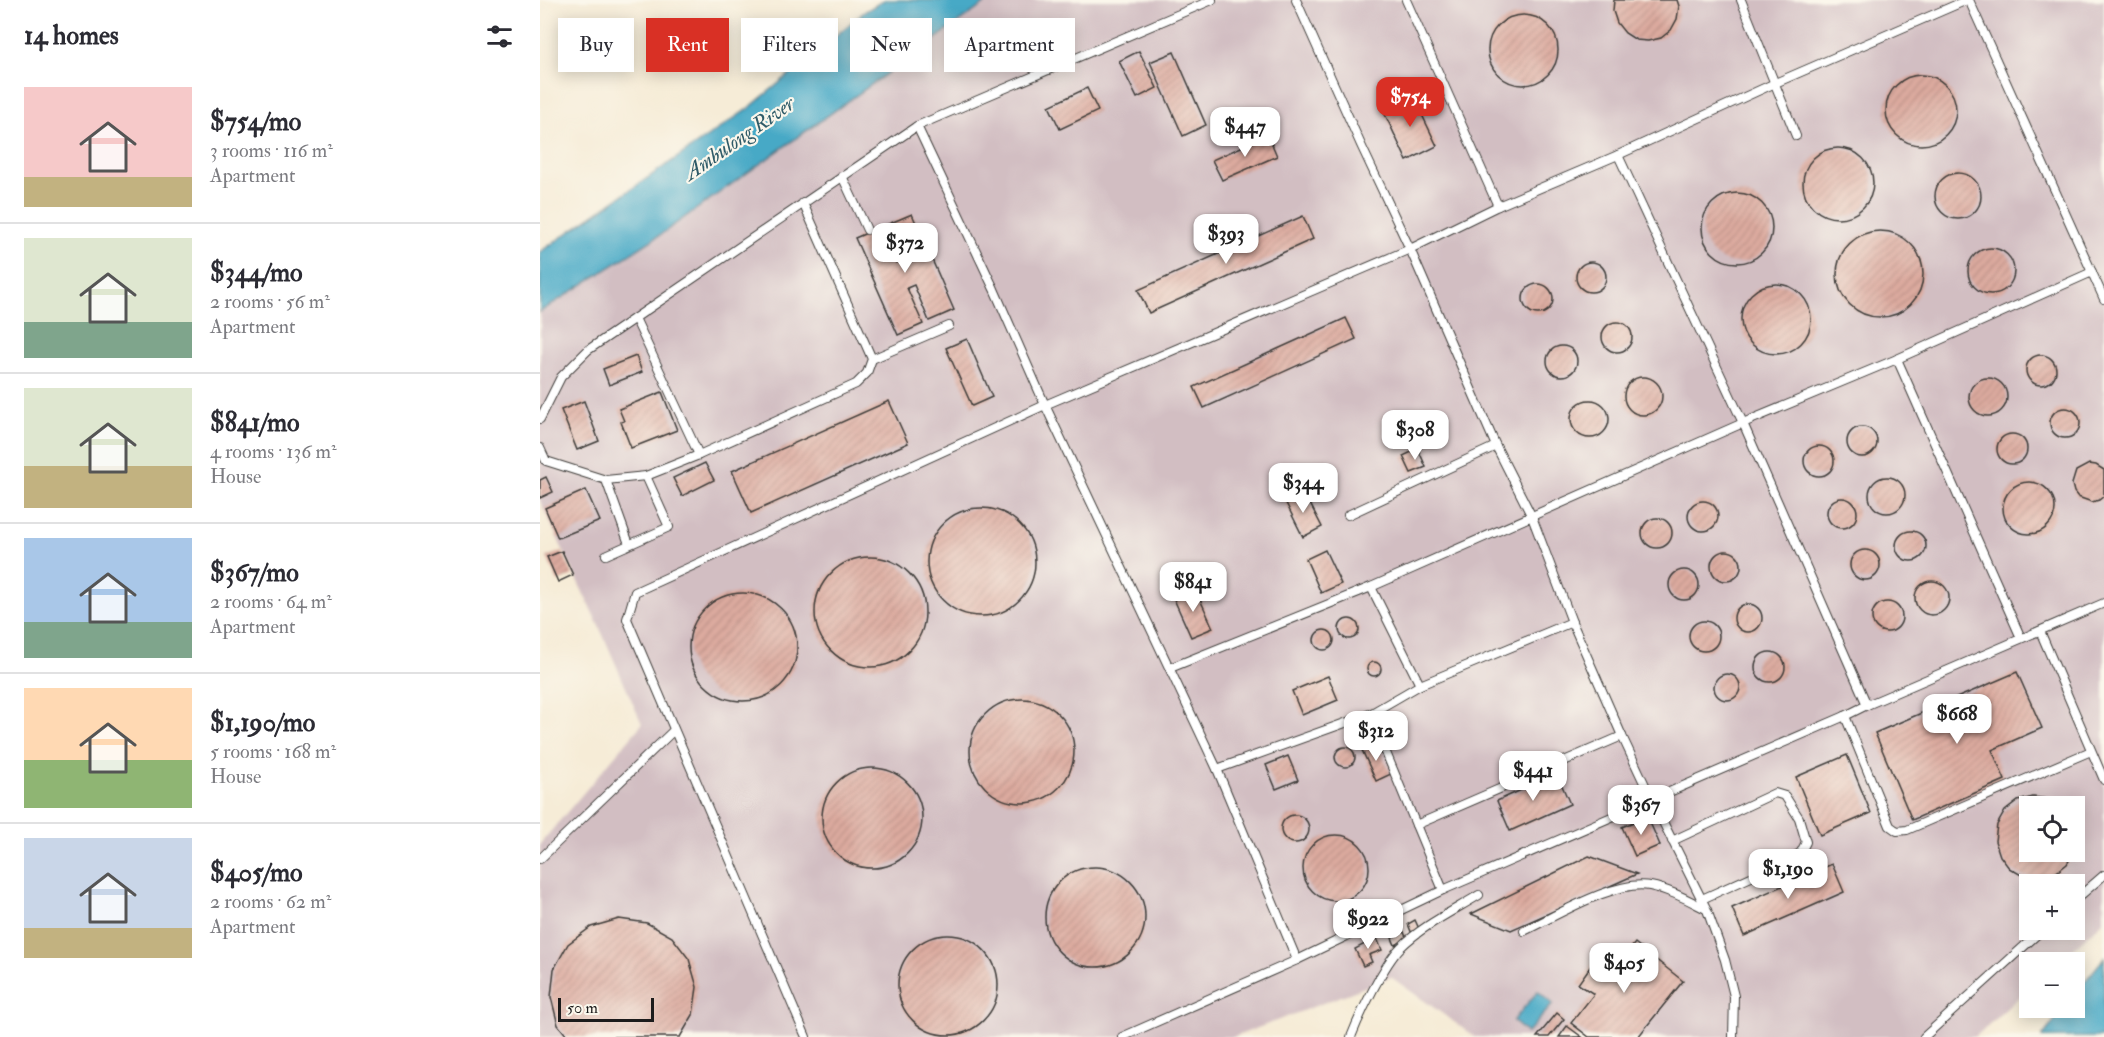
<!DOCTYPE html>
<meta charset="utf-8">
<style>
body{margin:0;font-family:"IM FELL Double Pica",serif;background:#f2f2f3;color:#2b2b33;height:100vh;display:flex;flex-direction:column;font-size:22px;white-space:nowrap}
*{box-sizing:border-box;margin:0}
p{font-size:20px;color:#7c7c81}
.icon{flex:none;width:33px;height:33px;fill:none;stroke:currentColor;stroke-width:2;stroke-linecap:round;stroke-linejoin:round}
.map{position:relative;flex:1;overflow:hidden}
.panel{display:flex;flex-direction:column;background:#fff;width:540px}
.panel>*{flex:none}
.top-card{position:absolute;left:18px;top:18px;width:570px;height:54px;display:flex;gap:12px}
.tools{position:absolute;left:1479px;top:796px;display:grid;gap:12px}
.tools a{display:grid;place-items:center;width:66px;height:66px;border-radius:0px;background:#fff;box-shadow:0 3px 15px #0003;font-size:30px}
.scale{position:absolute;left:18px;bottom:15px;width:96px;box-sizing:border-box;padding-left:6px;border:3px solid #1c1c1c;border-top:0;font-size:16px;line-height:21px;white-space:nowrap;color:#1c1c1c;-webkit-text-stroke:4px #fbf7ec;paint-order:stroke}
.price{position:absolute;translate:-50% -51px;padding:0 14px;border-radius:12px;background:#fff;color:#222;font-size:20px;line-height:39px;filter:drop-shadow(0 2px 3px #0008)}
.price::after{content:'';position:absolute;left:50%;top:36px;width:18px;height:14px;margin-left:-9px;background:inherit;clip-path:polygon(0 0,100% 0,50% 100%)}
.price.selected{background:#d93025;color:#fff}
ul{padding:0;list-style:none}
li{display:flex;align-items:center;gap:18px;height:150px;padding:0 24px}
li+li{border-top:2px solid #e1e1e2}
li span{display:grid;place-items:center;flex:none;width:168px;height:120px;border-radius:0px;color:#555}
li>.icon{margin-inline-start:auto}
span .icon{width:72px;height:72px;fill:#fffc;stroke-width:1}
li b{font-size:26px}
h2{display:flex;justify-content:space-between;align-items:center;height:72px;padding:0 24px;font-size:26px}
.chip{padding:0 21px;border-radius:0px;background:#fff;box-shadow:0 3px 15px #0003;font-size:21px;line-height:54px}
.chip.selected{background:#d93025;color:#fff}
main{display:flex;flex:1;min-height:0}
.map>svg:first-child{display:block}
.industrial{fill:#d2bec2;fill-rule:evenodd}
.water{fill:#47a9c6;stroke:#326271;stroke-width:1.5}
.building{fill:url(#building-hatch)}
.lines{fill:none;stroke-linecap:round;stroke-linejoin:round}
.lane-casing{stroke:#3d3b38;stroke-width:10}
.lane{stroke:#fff;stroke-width:8}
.labels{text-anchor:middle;stroke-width:4.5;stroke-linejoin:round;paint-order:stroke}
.water-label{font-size:21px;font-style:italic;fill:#2f5b68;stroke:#fbf7ec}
</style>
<main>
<section class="panel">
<h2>14 homes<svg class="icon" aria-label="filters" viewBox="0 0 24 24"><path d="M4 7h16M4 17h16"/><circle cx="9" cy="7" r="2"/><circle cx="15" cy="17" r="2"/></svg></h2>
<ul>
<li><span style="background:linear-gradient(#f6c9c9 75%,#c2b280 0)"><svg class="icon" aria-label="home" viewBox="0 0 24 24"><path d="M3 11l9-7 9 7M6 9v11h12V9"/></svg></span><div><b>$754/mo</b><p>3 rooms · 116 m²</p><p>Apartment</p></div></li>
<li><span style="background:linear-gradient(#dfe7d0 70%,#7fa58c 0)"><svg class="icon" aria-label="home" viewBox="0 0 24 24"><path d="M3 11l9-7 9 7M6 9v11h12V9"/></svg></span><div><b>$344/mo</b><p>2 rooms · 56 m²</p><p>Apartment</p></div></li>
<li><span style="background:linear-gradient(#dfe7d0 65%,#c2b280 0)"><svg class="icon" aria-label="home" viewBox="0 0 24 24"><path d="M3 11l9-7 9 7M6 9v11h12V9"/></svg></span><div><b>$841/mo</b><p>4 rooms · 136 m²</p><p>House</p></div></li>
<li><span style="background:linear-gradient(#a9c7e8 70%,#7fa58c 0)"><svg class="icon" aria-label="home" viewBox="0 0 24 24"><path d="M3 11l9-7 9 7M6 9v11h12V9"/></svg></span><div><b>$367/mo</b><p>2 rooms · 64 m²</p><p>Apartment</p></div></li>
<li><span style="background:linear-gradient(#ffd9b3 60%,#8fb573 0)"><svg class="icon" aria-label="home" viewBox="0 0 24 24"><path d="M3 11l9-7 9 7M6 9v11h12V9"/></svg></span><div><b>$1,190/mo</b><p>5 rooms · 168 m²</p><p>House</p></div></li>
<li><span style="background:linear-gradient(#c9d6e8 75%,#c2b280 0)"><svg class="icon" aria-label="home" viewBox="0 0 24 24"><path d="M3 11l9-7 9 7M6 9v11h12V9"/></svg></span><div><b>$405/mo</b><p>2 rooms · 62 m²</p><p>Apartment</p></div></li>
</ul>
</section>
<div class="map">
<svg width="1564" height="1037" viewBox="0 0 1564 1037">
<defs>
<pattern id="building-hatch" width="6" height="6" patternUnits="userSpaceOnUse" patternTransform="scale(1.5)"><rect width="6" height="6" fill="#dcaa9f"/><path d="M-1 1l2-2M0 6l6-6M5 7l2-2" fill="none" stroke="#bc9288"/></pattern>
</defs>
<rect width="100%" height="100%" fill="#fbf7ec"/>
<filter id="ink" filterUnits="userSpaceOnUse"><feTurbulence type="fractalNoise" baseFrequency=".0167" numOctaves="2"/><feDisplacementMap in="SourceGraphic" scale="12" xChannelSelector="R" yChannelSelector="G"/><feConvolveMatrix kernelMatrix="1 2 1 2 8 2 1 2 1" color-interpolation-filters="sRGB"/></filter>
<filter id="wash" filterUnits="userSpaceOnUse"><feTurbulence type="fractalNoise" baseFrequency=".008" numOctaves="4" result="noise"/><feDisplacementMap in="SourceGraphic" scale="24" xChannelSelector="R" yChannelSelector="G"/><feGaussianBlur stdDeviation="1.35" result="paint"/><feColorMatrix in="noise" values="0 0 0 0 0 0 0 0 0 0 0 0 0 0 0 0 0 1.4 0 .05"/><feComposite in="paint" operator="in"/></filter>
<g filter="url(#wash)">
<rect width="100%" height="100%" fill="#f6ecd7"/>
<path class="industrial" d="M 450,0 L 1564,0 L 1564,921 L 1517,963 L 1490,963 L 1489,988 L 1435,1037 L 935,1037 L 851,977 L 694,1037 L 0,1037 L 0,844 L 102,724 L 63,635 L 0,501 L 0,312 L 120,235 ZM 1490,807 L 1534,807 L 1534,852 L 1490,852 ZM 1490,885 L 1534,885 L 1534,930 L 1490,930 Z"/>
<g class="water">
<path d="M 344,0 L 450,0 L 120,235 L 0,312 L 0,252 L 209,108 L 324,12 Z"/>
<path d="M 1564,958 L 1564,1037 L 1502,1037 L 1524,1008 L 1534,1008 L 1535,993 Z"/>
<path d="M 998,991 L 1013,1004 L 987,1033 L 973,1021 Z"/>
</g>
<g id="blocks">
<g class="building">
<path d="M 1074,0 L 1137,0 L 1139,6 L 1137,19 L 1131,30 L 1121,38 L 1108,41 L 1096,40 L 1085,33 L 1077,23 L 1073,11 Z"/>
<circle cx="983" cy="50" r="35"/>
<path d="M 599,51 L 617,88 L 597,98 L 579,61 Z"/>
<path d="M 634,52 L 666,125 L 643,136 L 610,62 Z"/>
<circle cx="1381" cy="110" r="35"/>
<path d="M 547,88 L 558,111 L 520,129 L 509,106 Z"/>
<path d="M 873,96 L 897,146 L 867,161 L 843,110 Z"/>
<path d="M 728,135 L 737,156 L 682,180 L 672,160 Z"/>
<circle cx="1298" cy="183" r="35"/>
<circle cx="1418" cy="196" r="23"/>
<circle cx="1197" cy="228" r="35"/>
<path d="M 372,214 L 414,310 L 389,321 L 374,285 L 367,288 L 383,324 L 358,335 L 315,238 L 341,227 L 356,263 L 361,260 L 346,225 Z"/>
<path d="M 763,216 L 773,239 L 609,313 L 598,290 Z"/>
<circle cx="1340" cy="274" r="43"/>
<circle cx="1451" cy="271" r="23"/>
<circle cx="1051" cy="277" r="15"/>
<circle cx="998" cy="299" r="15"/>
<circle cx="1236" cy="319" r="35"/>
<path d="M 806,318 L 816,339 L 664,408 L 654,387 Z"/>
<circle cx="1077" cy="337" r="15"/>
<path d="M 427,339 L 452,397 L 432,406 L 406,348 Z"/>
<circle cx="1022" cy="361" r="15"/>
<circle cx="1501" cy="370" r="15"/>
<path d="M 96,356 L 102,372 L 69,385 L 63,369 Z"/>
<circle cx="1103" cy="396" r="19"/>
<circle cx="1448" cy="397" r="19"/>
<path d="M 122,392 L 137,430 L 91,448 L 81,422 L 84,421 L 79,409 Z"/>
<circle cx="1050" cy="419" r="19"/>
<path d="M 44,401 L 59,441 L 37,450 L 21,410 Z"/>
<path d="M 349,401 L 368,443 L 211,513 L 192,471 Z"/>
<circle cx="1525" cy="423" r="15"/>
<circle cx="1322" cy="442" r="15"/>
<circle cx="1472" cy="449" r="15"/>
<circle cx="1279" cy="461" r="15"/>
<path d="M 878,449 L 886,467 L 871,473 L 863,456 Z"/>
<path d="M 165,463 L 174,480 L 142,496 L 133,478 Z"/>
<path d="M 1549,464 L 1556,465 L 1564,470 L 1564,496 L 1559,500 L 1552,502 L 1538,497 L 1534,492 L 1532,484 L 1536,471 Z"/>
<path d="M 6,477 L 13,492 L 0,498 L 0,480 Z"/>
<circle cx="1347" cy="495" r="18"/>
<circle cx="1489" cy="508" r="26"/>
<path d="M 46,490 L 60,521 L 18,538 L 5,508 Z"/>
<path d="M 764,492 L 782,527 L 763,537 L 745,501 Z"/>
<circle cx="1302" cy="513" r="15"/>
<circle cx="1163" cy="516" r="15"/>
<circle cx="441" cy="562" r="54"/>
<circle cx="1117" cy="533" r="15"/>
<circle cx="1371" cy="546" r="15"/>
<circle cx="1325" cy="565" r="15"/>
<path d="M 785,550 L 801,584 L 781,593 L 766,559 Z"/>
<circle cx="1186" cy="566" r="15"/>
<path d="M 22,551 L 33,575 L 18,582 L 7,557 Z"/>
<circle cx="330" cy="612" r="55"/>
<circle cx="1144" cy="585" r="15"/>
<circle cx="1392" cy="598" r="17"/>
<path d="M 655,588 L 673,628 L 651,637 L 633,597 Z"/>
<circle cx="203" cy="647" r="54"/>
<circle cx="1347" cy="617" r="15"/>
<circle cx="1208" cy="618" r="14"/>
<circle cx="809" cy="629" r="10"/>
<circle cx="1164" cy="636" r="15"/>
<circle cx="784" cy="640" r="10"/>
<circle cx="1230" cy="667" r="15"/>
<circle cx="834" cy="669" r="7"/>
<path d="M 1477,672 L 1502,728 L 1452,750 L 1465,780 L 1372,820 L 1335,733 Z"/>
<circle cx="1187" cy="687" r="13"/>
<path d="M 788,676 L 798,700 L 762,715 L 752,691 Z"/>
<circle cx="482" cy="751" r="52"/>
<path d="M 854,721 L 859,731 L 846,737 L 841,726 Z"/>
<path d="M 836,743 L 851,774 L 836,781 L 822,750 Z"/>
<circle cx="805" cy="757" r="10"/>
<path d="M 1307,755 L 1331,813 L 1280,835 L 1256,777 Z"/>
<path d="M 748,756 L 758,780 L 736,789 L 726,765 Z"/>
<circle cx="332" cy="818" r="50"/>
<path d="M 1017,774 L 1030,804 L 970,831 L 957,801 Z"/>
<path d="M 1493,797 L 1509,799 L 1523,807 L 1490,807 L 1490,852 L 1534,852 L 1527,864 L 1514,874 L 1499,878 L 1483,876 L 1469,868 L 1460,856 L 1455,841 L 1457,825 L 1465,811 L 1478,801 Z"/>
<circle cx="755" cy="829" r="14"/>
<path d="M 1107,816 L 1120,845 L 1095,856 L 1082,827 Z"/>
<circle cx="796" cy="868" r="33"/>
<path d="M 1049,856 L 1097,874 L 971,930 L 931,914 Z"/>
<path d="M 1292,864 L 1304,892 L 1204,936 L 1192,908 Z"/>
<circle cx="555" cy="917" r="50"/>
<path d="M 79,919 L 107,923 L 132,937 L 149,959 L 157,987 L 153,1015 L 140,1037 L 28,1037 L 18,1025 L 11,997 L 14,969 L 28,944 L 51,927 Z"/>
<path d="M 875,920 L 880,931 L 872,934 L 868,924 Z"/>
<path d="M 864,932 L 867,940 L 855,945 L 852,938 Z"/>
<circle cx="408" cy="985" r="50"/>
<path d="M 836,936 L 842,950 L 829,955 L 832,962 L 823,966 L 815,949 L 825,944 L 823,941 Z"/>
<path d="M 1095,943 L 1143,981 L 1098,1037 L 1049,1037 L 1031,1023 L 1054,994 L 1038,984 L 1062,950 L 1080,962 Z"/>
<path d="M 1017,1013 L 1024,1019 L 1009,1037 L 997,1037 Z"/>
<path d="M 1027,1026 L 1042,1037 L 1019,1037 Z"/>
</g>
</g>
</g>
<g filter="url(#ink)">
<use href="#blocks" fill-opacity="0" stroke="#3d3b38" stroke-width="1.5"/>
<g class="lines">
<defs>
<g id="lane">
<path d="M 672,0 L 377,126 L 454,289 L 505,405 L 677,769 L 757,960"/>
<path d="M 756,0 L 821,145 L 870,249 L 956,446 L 992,517 L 1032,622 L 1082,736 L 1112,800 L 1167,910 L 1185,960 L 1194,996 L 1193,1037"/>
<path d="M 866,0 L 958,206"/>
<path d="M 1201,0 L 1256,136"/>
<path d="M 1429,0 L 1564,299"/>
<path d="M 1078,155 L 1203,423 L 1327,705"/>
<path d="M 302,176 L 327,230"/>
<path d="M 95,318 L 159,455"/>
<path d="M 332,359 L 409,326"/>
<path d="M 1357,359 L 1481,638"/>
<path d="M 0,419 L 21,377 L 48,350 L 377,126"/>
<path d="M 0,448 L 6,461 L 66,480 L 106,476 L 159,455 L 316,384 L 327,373 L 332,359 L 263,203"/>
<path d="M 66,480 L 89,544"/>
<path d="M 808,515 L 956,446"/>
<path d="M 66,555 L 129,527 L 106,476"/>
<path d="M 831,587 L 880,685"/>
<path d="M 1500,631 L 1564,780"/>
<path d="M 630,668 L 831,587 L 1203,423 L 1357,359 L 1552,272"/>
<path d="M 830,714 L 903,890"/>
<path d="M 1305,716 L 1350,826 L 1357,831 L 1367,830 L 1551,751"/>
<path d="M 677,769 L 830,714 L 880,685 L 1032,622"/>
<path d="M 876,825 L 1082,736"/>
<path d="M 1132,841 L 1235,793 L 1245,796 L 1259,818 L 1266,842 L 1261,852 L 1251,859 L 1162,899"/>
<path d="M 0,859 L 134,730"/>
<path d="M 1534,901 L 1564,875"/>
<path d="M 984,931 C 1016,916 1076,879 1110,886 C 1131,890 1148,900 1166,909"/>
<path d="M 266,1037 L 87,619 L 95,592 L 505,405 L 870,249 L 958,206 L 1078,155 L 1233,84 L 1427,0"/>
<path d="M 582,1037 L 757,960 L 903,890 L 1305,716 L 1327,705 L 1564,603"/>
<path d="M 811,1037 C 820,1014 844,964 861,947 C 882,926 913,911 939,895"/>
<path d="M 1384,1037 L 1502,930"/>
</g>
</defs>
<use href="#lane" class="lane-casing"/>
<use href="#lane" class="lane"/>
</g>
</g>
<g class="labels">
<g class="water-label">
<text transform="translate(199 138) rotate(-35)" y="7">Ambulong River</text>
</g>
</g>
</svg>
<div class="tools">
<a><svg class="icon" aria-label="locate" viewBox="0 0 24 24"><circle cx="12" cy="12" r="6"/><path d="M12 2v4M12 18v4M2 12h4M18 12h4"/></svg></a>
<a>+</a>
<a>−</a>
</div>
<div class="scale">50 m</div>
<b class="price selected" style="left:870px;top:128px">$754</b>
<b class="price" style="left:705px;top:158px">$447</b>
<b class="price" style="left:686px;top:265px">$393</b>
<b class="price" style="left:365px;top:274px">$372</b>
<b class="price" style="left:875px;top:461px">$308</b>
<b class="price" style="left:763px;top:514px">$344</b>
<b class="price" style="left:653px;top:613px">$841</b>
<b class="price" style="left:1417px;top:745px">$668</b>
<b class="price" style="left:836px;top:762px">$312</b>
<b class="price" style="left:993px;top:802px">$441</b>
<b class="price" style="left:1101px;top:836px">$367</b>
<b class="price" style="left:1248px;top:900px">$1,190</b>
<b class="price" style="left:828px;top:950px">$922</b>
<b class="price" style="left:1084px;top:994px">$405</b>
<div class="top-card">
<a class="chip">Buy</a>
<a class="chip selected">Rent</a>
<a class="chip">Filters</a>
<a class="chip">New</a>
<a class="chip">Apartment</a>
</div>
</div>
</main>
